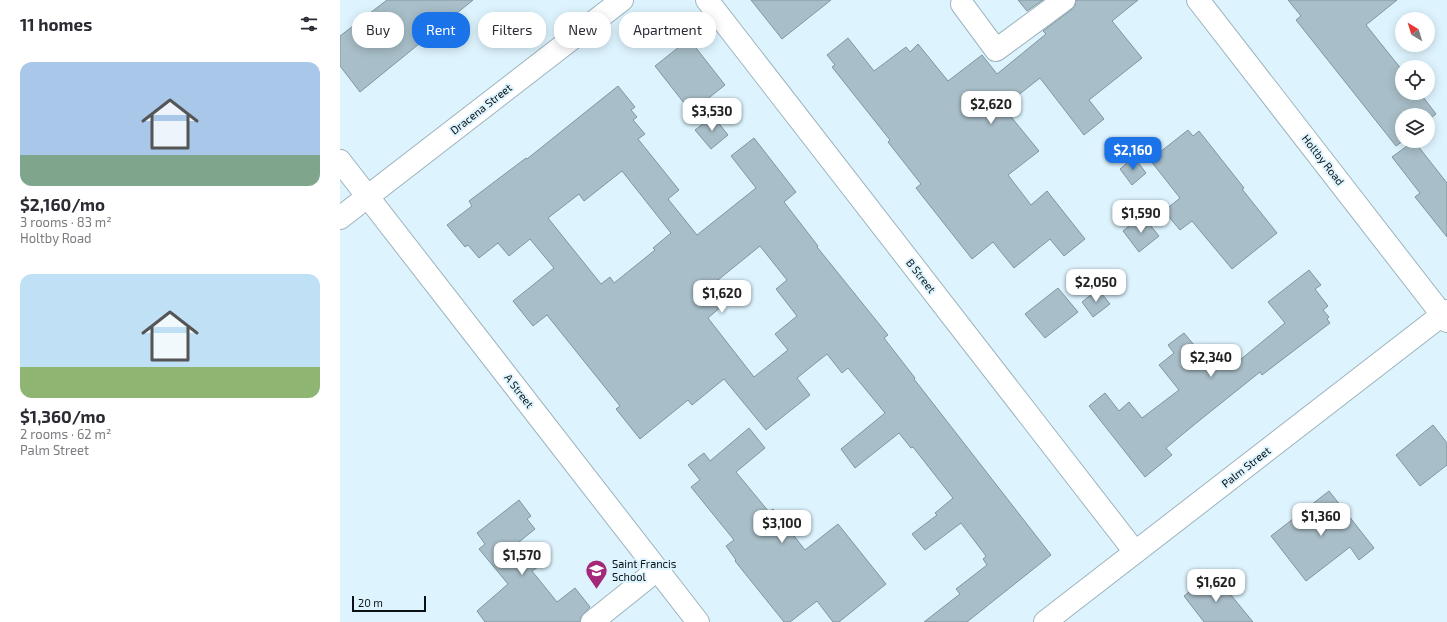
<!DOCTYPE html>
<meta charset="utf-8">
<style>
body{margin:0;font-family:"Exo 2",sans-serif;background:#f2f2f3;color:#2b2b33;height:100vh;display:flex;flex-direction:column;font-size:15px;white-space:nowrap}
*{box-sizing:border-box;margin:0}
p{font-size:13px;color:#7c7c81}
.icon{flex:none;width:22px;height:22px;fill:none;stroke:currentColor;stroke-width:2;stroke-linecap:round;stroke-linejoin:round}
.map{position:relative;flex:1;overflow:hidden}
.drawer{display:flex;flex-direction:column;background:#fff;width:340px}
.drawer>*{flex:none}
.banner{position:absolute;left:12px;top:12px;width:380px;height:36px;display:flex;gap:8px}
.needle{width:26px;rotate:322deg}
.fabs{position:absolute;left:1055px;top:12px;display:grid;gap:8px}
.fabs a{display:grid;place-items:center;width:40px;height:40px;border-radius:50%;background:#fff;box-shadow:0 2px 10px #0003;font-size:20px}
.scale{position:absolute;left:12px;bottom:10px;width:74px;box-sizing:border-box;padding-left:4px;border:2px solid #091114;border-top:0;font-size:11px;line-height:14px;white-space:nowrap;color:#091114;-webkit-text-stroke:3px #ddf4fe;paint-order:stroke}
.price{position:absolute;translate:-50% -34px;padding:0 9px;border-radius:8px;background:#fff;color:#222;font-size:13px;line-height:26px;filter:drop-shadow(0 1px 2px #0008)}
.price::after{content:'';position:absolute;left:50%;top:24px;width:12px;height:9px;margin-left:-6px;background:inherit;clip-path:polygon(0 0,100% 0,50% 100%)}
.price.current{background:#1a73e8;color:#fff}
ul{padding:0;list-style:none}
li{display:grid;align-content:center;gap:8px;height:212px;padding:0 20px}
li span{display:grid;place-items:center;height:124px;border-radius:12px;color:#555}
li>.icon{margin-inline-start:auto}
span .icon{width:72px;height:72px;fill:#fffc;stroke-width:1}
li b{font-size:17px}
h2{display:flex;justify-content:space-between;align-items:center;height:48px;padding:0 20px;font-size:17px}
.chip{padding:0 14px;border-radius:16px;background:#fff;box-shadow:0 2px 10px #0003;font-size:14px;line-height:36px}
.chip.current{background:#1a73e8;color:#fff}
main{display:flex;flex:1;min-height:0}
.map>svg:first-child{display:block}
.building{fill:#a8bec8;stroke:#81969f;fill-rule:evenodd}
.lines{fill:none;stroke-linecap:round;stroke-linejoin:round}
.minor-casing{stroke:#9db3bd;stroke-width:24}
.minor{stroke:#fff;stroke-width:22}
.labels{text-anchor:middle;stroke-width:4;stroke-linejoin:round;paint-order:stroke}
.street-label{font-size:11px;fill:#091114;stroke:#ddf4fe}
.poi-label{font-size:11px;fill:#091114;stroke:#ddf4fe;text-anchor:start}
</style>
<main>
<section class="drawer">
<h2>11 homes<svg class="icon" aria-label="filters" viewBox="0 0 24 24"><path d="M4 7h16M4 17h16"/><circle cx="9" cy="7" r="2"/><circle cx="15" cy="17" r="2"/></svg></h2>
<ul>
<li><span style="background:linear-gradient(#a9c7e8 75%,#7fa58c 0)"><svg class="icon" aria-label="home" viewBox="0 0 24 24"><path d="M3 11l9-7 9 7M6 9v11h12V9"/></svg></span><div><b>$2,160/mo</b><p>3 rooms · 83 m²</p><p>Holtby Road</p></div></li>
<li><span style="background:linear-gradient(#bfe0f5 75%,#8fb573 0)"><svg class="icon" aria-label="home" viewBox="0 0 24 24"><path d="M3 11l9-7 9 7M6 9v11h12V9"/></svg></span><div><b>$1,360/mo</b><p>2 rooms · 62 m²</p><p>Palm Street</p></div></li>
</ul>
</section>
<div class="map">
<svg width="1107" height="622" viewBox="0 0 1107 622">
<rect width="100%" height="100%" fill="#ddf4fe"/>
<g class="building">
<path d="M 47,0 L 133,0 L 20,92 L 0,66 L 0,36 Z"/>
<path d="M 411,0 L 491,0 L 442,39 Z"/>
<path d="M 678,0 L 703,0 L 687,11 Z"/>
<path d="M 736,0 L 798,0 L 772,21 L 802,58 L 749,100 L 764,119 L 744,135 L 700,78 L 663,107 L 699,151 L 668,175 L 691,205 L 707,191 L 745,239 L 724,256 L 710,239 L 674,268 L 653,242 L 632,259 L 576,188 L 581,184 L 548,142 L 550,140 L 492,67 L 495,65 L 487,55 L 508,38 L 534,71 L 566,47 L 570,52 L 578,44 L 608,81 L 642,55 L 657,74 L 706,34 L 703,31 L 731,10 L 735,5 Z"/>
<path d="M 948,0 L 1057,0 L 1026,25 L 1062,70 L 1062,93 L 1080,93 L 1096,114 L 1088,120 L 1088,115 L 1062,115 L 1063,141 L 1056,146 L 956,20 L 961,16 Z"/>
<path d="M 349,39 L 385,85 L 351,112 L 315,66 Z"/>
<path d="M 278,86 L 295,107 L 291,110 L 297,117 L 293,120 L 305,134 L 298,139 L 339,190 L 328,199 L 357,235 L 416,188 L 391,156 L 414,138 L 456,192 L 444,202 L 478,246 L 477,247 L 548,335 L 544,338 L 575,378 L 574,379 L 711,555 L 627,622 L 584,622 L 620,594 L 616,589 L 647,565 L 643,559 L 646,556 L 621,523 L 585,550 L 572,534 L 597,515 L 595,513 L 613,498 L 573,447 L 571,448 L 559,433 L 515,468 L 501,449 L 545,413 L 508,368 L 502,373 L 487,354 L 457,378 L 470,395 L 426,430 L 384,379 L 352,405 L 348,400 L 300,439 L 276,409 L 280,406 L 207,315 L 193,326 L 173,301 L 214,268 L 190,239 L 169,256 L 158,243 L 139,258 L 128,245 L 125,247 L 107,225 L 132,206 L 129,201 L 186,158 L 187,159 ZM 282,171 L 331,233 L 313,248 L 315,250 L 274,283 L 270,277 L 261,284 L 208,218 L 239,194 L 244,201 ZM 420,246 L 447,280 L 436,289 L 457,316 L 435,334 L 448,350 L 414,377 L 368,318 L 382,306 L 368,288 Z"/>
<path d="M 373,116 L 388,135 L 371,149 L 355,130 Z"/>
<path d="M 848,130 L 853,136 L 859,131 L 904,188 L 902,189 L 937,233 L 892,269 L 852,221 L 840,230 L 824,211 L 840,198 L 810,160 Z"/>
<path d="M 1074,141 L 1107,183 L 1107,237 L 1075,197 L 1080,193 L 1052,157 Z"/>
<path d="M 794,157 L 806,173 L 792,185 L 780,169 Z"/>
<path d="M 802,215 L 819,236 L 799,252 L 783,231 Z"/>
<path d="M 969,270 L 981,285 L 975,289 L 988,306 L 983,310 L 989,317 L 987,319 L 990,323 L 922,375 L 920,372 L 860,420 L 826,448 L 832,455 L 805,477 L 749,406 L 765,393 L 779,411 L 789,402 L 802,418 L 839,390 L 819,365 L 834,353 L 828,345 L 844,333 L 860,352 L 870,344 L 879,356 L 890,348 L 900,360 L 945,323 L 928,302 Z"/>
<path d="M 718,288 L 738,312 L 705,338 L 685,314 Z"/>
<path d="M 758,289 L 770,304 L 753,317 L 742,302 Z"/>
<path d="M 1093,425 L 1107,443 L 1107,465 L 1080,486 L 1056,455 Z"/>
<path d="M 409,428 L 425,448 L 396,472 L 429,512 L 433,509 L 465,550 L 498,524 L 546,584 L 499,622 L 493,622 L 477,601 L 450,622 L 444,622 L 395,561 L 396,560 L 386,546 L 394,540 L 351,487 L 360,480 L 348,465 L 364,453 L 370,461 Z"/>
<path d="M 989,491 L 1034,548 L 1019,560 L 1010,547 L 966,581 L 931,536 Z"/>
<path d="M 179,500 L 191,516 L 187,519 L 195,529 L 179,542 L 198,567 L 192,571 L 217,602 L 235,588 L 250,607 L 241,617 L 240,622 L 145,622 L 137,611 L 168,584 L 139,549 L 145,544 L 137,533 Z"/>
<path d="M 873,573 L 913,622 L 864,622 L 844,596 Z"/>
</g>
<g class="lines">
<defs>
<g id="minor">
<path d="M 367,0 L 795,552"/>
<path d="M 858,0 L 1107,321"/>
<path d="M 622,4 L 656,50 L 724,0"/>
<path d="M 0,161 L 358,622"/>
<path d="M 0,218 L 282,0"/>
<path d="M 252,622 L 317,570"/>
<path d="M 705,622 L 1107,311"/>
</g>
</defs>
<use href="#minor" class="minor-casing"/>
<use href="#minor" class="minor"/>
</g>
<defs>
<symbol id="school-pin" viewBox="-11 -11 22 30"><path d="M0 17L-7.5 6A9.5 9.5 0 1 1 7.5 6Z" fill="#a52779" stroke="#ddf4fe"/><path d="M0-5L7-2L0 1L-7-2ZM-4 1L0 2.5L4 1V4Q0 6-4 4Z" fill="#fff"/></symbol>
</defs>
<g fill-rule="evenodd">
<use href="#school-pin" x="244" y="558" width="25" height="34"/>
</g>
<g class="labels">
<g class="street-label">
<text transform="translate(141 109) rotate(-38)" y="4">Dracena Street</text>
<text transform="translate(983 160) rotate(52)" y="4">Holtby Road</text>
<text transform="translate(581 276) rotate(52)" y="4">B Street</text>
<text transform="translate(179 391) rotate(52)" y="4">A Street</text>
<text transform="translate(906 467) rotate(-38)" y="4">Palm Street</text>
</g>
<g class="poi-label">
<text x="272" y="568">Saint Francis<tspan x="272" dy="13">School</tspan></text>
</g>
</g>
</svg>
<div class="fabs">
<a><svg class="needle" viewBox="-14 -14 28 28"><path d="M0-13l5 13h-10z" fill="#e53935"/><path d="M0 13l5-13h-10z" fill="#7c7c81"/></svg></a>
<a><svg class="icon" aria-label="locate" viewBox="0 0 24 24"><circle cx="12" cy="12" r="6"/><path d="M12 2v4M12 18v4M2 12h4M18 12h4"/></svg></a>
<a><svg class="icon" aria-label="layers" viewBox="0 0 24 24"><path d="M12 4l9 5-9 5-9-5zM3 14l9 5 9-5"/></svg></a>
</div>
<div class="scale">20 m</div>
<b class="price" style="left:651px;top:125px">$2,620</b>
<b class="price" style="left:372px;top:132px">$3,530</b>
<b class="price current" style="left:793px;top:171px">$2,160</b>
<b class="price" style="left:801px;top:234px">$1,590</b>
<b class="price" style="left:756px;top:303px">$2,050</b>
<b class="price" style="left:382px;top:314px">$1,620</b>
<b class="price" style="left:871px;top:378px">$2,340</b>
<b class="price" style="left:981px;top:537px">$1,360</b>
<b class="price" style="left:442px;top:544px">$3,100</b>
<b class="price" style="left:182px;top:576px">$1,570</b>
<b class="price" style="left:876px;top:603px">$1,620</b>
<div class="banner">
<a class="chip">Buy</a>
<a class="chip current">Rent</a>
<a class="chip">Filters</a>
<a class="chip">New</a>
<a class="chip">Apartment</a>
</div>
</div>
</main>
